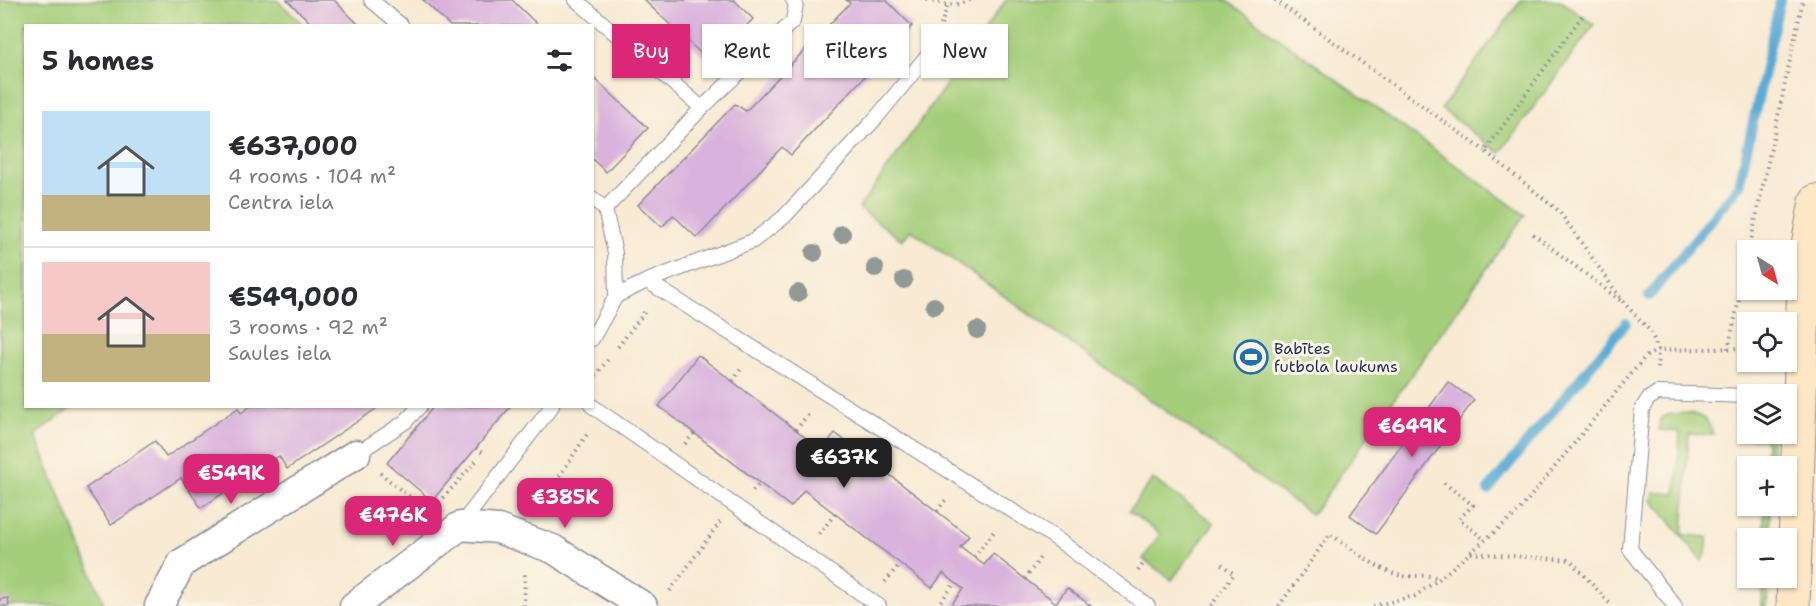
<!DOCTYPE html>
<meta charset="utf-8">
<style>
body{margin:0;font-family:"Shantell Sans",sans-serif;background:#f2f2f3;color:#2b2b33;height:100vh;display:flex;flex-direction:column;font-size:22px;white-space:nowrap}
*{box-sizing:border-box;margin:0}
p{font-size:20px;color:#7c7c81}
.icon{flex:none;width:33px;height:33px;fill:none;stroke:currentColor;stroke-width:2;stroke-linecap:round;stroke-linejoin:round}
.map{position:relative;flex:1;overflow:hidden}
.drawer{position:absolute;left:24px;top:24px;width:570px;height:384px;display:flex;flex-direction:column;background:#fff;border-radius:0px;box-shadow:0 2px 4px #0004}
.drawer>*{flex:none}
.hud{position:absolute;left:612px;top:24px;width:570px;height:54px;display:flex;gap:12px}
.needle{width:39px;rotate:143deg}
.controls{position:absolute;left:1737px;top:240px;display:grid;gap:12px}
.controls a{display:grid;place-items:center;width:60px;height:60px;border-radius:0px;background:#fff;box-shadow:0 2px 4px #0004;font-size:30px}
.price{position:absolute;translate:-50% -51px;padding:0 14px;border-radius:12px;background:#db2777;color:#fff;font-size:20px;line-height:39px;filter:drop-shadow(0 2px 3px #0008)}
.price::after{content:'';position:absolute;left:50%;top:36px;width:18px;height:14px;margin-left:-9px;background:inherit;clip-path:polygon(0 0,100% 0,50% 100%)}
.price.current{background:#222;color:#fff}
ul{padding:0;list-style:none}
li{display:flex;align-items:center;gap:18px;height:150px;padding:0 18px}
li+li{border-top:2px solid #e1e1e2}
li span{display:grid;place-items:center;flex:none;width:168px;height:120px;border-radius:0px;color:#555}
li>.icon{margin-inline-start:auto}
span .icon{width:72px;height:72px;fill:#fffc;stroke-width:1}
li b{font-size:26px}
h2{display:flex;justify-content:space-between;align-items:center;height:72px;padding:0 18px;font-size:26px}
.tag{padding:0 21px;border-radius:0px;background:#fff;box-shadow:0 2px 4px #0004;font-size:21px;line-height:54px}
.tag.current{background:#db2777;color:#fff}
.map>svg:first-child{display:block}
.green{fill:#a4ce7a;stroke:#607e6c;stroke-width:1.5}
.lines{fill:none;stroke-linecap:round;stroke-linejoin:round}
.stream{stroke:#5babd5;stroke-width:10}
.building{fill:#d9b2dd}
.service-casing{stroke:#8a8c98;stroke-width:16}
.minor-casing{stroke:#8a8c98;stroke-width:31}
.secondary-casing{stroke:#8a8c98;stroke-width:35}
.path{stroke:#8a8c98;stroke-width:4;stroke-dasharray:1.5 4.5;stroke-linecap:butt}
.service{stroke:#fff;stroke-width:14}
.minor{stroke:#fff;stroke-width:28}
.secondary{stroke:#fce6c4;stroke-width:33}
.tree{fill:#919996}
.labels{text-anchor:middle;stroke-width:6;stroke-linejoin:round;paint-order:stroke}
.poi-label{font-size:16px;fill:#1b2f5e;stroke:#fcf5e5;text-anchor:start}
</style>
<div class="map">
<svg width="1816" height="606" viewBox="0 0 1816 606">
<rect width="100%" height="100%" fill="#fcf5e5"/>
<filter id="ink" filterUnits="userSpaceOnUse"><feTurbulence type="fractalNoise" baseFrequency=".0167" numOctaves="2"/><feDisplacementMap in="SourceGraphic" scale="12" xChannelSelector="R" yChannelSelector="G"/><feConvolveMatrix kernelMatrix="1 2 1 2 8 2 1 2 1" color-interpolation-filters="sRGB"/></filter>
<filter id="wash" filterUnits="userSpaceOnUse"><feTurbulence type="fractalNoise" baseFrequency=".008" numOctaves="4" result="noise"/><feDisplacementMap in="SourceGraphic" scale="24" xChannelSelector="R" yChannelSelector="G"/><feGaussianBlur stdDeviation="1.35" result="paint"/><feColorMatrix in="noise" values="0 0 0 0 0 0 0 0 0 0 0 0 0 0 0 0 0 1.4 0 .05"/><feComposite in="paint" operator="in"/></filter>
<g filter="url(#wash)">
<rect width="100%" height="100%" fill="#f8ead3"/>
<g class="green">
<path d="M 0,0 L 277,0 L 304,25 L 26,26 L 26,406 L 73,407 L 35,435 L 105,606 L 0,606 Z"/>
<path d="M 1006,0 L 1226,0 L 1525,215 L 1312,515 L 911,230 L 902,240 L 859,208 Z"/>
<path d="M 1521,0 L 1560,0 L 1594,25 L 1500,153 L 1441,109 Z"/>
<path d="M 1689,413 C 1703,416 1710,420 1713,435 L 1689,434 L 1683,535 L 1708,537 L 1706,554 L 1702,561 L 1652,500 L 1654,492 L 1676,494 L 1680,432 L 1659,430 L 1660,419 L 1670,414 Z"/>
<path d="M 1744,425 L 1747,425 L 1748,434 L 1772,434 L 1772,466 L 1765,466 L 1766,439 L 1744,438 Z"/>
<path d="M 1153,479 L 1214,523 L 1172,580 L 1143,559 L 1160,534 L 1129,511 Z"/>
<path d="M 1764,506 L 1770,506 L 1769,538 L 1764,538 Z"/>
<path d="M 1762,578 L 1768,578 L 1767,606 L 1762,606 Z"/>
</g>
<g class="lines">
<g class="stream">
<path d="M 1649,296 L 1739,185 L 1780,0"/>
<path d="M 1488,490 L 1626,323"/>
</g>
</g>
<g id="blocks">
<g class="building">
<path d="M 287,0 L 334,0 L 360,26 L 314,26 Z"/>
<path d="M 423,0 L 512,0 L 539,26 L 450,26 Z"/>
<path d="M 644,0 L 734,0 L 753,19 L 711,63 Z"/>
<path d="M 846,0 L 886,0 L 912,26 L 791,155 L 782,147 L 697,238 L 673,215 L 662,227 L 638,205 L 735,104 L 746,111 L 850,3 Z"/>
<path d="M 592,76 L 648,128 L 606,172 L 592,159 Z"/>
<path d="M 698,355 L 822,450 L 835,433 L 969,536 L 960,547 L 984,565 L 993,554 L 1056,603 L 1067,588 L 1091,606 L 954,606 L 952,604 L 963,589 L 943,573 L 932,588 L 804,490 L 791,507 L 659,406 Z"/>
<path d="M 1448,382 L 1474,400 L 1376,534 L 1350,515 Z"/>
<path d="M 251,406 L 380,406 L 287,469 L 279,456 L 201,508 L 181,478 L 111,525 L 86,488 L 155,441 L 166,457 L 238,408 L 241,413 Z"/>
<path d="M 434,406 L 511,406 L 432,501 L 387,463 Z"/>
<path d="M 8,598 L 9,606 L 0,606 L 0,599 Z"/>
</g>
</g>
</g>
<g filter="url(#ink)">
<use href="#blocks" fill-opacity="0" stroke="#8a8c98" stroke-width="1.5"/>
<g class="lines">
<defs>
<g id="service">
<path d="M 371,0 L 402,26"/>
<path d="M 576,0 L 702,108"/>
<path d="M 592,198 L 605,209 L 615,253 L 616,296 L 592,339"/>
<path d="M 605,209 L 702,108 L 793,21 L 796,4 L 793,0"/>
<path d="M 647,281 L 1054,537 L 1148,606"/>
<path d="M 616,296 L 647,281 L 753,241 L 784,217 L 876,118 L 935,46"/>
<path d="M 592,406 L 879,606"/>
<path d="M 356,454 L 405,422 L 420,406"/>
<path d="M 460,526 L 552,406"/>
<path d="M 1675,606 L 1630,549 L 1642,409 L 1648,399 L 1657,393 L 1748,396"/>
</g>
<g id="minor">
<path d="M 159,606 L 182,563 L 356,454"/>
<path d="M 354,606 L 460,526 L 498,529 L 553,549 L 643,606"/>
</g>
<path id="secondary" d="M 1793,606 L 1803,308 L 1806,256 L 1816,201"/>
</defs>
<use href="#service" class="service-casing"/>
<use href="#minor" class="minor-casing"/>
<use href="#secondary" class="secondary-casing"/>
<g class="path">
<path d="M 927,0 C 941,4 955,8 969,0"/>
<path d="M 1275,0 L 1485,151"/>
<path d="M 1582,16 L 1485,151 L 1559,211 L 1624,303 L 1651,332 L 1658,350 L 1657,371"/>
<path d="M 941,25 L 947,6"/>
<path d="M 1533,234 L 1621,301"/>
<path d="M 1749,250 L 1803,0"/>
<path d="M 618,347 L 646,310"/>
<path d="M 1728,349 L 1748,259"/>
<path d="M 592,380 L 610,357"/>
<path d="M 733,381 L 741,369"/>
<path d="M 796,430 L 810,412"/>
<path d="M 685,444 L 694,433"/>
<path d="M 476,448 L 483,453"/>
<path d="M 869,460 L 874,453"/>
<path d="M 380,473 L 428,512"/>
<path d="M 1444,483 L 1473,505 L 1459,519 L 1485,540"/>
<path d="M 753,491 L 760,483"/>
<path d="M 443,498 L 478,459"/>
<path d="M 536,511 L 588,433"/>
<path d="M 937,511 L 947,498"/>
<path d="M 819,534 L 835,514"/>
<path d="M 1471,553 L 1570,560 L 1612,606"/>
<path d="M 974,557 L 996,529"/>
<path d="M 1138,571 L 1145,561"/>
<path d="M 1025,579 L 1042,555"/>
<path d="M 885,582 L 900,564"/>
<path d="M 670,591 L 720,522"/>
<path d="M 524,606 L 525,571"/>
<path d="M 937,606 L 955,583"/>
<path d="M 1211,606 L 1234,574 L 1219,562"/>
<path d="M 1279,606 L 1330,534 C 1351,548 1373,567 1398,575 C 1411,579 1426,572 1439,579"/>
<path d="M 1373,606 L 1415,596 L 1439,579 L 1517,513 L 1645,357 L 1658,350 L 1748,348"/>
</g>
<use href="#service" class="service"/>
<use href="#minor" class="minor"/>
<use href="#secondary" class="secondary"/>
</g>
<g class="tree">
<circle cx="842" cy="234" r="9"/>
<circle cx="814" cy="253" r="9"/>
<circle cx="875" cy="268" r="9"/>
<circle cx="904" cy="280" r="9"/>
<circle cx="798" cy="293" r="9"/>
<circle cx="934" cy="306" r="9"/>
<circle cx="977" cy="330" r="9"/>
</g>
</g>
<defs>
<symbol id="stadium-ring" viewBox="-11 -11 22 22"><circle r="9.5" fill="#fcf5e5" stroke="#1f6fb2" stroke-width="1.5"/><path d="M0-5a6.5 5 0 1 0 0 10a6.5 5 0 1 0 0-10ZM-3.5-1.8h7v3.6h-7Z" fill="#1f6fb2"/></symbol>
</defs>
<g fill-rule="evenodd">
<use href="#stadium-ring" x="1232" y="338" width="38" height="38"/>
</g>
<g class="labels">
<g class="poi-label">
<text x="1274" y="354">Babītes<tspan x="1274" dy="18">futbola laukums</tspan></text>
</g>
</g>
</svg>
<div class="controls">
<a><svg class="needle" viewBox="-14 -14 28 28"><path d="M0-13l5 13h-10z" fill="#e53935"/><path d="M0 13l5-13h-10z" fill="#7c7c81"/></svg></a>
<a><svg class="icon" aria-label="locate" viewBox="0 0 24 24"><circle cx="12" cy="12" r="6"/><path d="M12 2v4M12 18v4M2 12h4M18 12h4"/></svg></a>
<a><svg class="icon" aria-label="layers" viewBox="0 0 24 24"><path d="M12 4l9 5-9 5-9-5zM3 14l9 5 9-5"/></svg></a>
<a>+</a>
<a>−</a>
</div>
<b class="price" style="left:1412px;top:458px">€649K</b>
<b class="price current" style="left:844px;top:489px">€637K</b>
<b class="price" style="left:231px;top:505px">€549K</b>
<b class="price" style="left:565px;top:529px">€385K</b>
<b class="price" style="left:393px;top:547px">€476K</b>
<div class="hud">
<a class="tag current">Buy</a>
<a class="tag">Rent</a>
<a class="tag">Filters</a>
<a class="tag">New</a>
</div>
<section class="drawer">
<h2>5 homes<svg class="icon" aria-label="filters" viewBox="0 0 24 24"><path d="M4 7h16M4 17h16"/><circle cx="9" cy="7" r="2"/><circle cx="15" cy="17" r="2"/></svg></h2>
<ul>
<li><span style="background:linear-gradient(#bfe0f5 70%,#c2b280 0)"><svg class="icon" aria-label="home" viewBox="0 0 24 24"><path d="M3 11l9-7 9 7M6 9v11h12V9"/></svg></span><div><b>€637,000</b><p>4 rooms · 104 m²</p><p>Centra iela</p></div></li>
<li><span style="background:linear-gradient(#f6c9c9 60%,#c2b280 0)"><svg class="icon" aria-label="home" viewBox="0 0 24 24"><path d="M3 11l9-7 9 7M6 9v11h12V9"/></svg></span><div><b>€549,000</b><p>3 rooms · 92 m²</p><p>Saules iela</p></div></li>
</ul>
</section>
</div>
